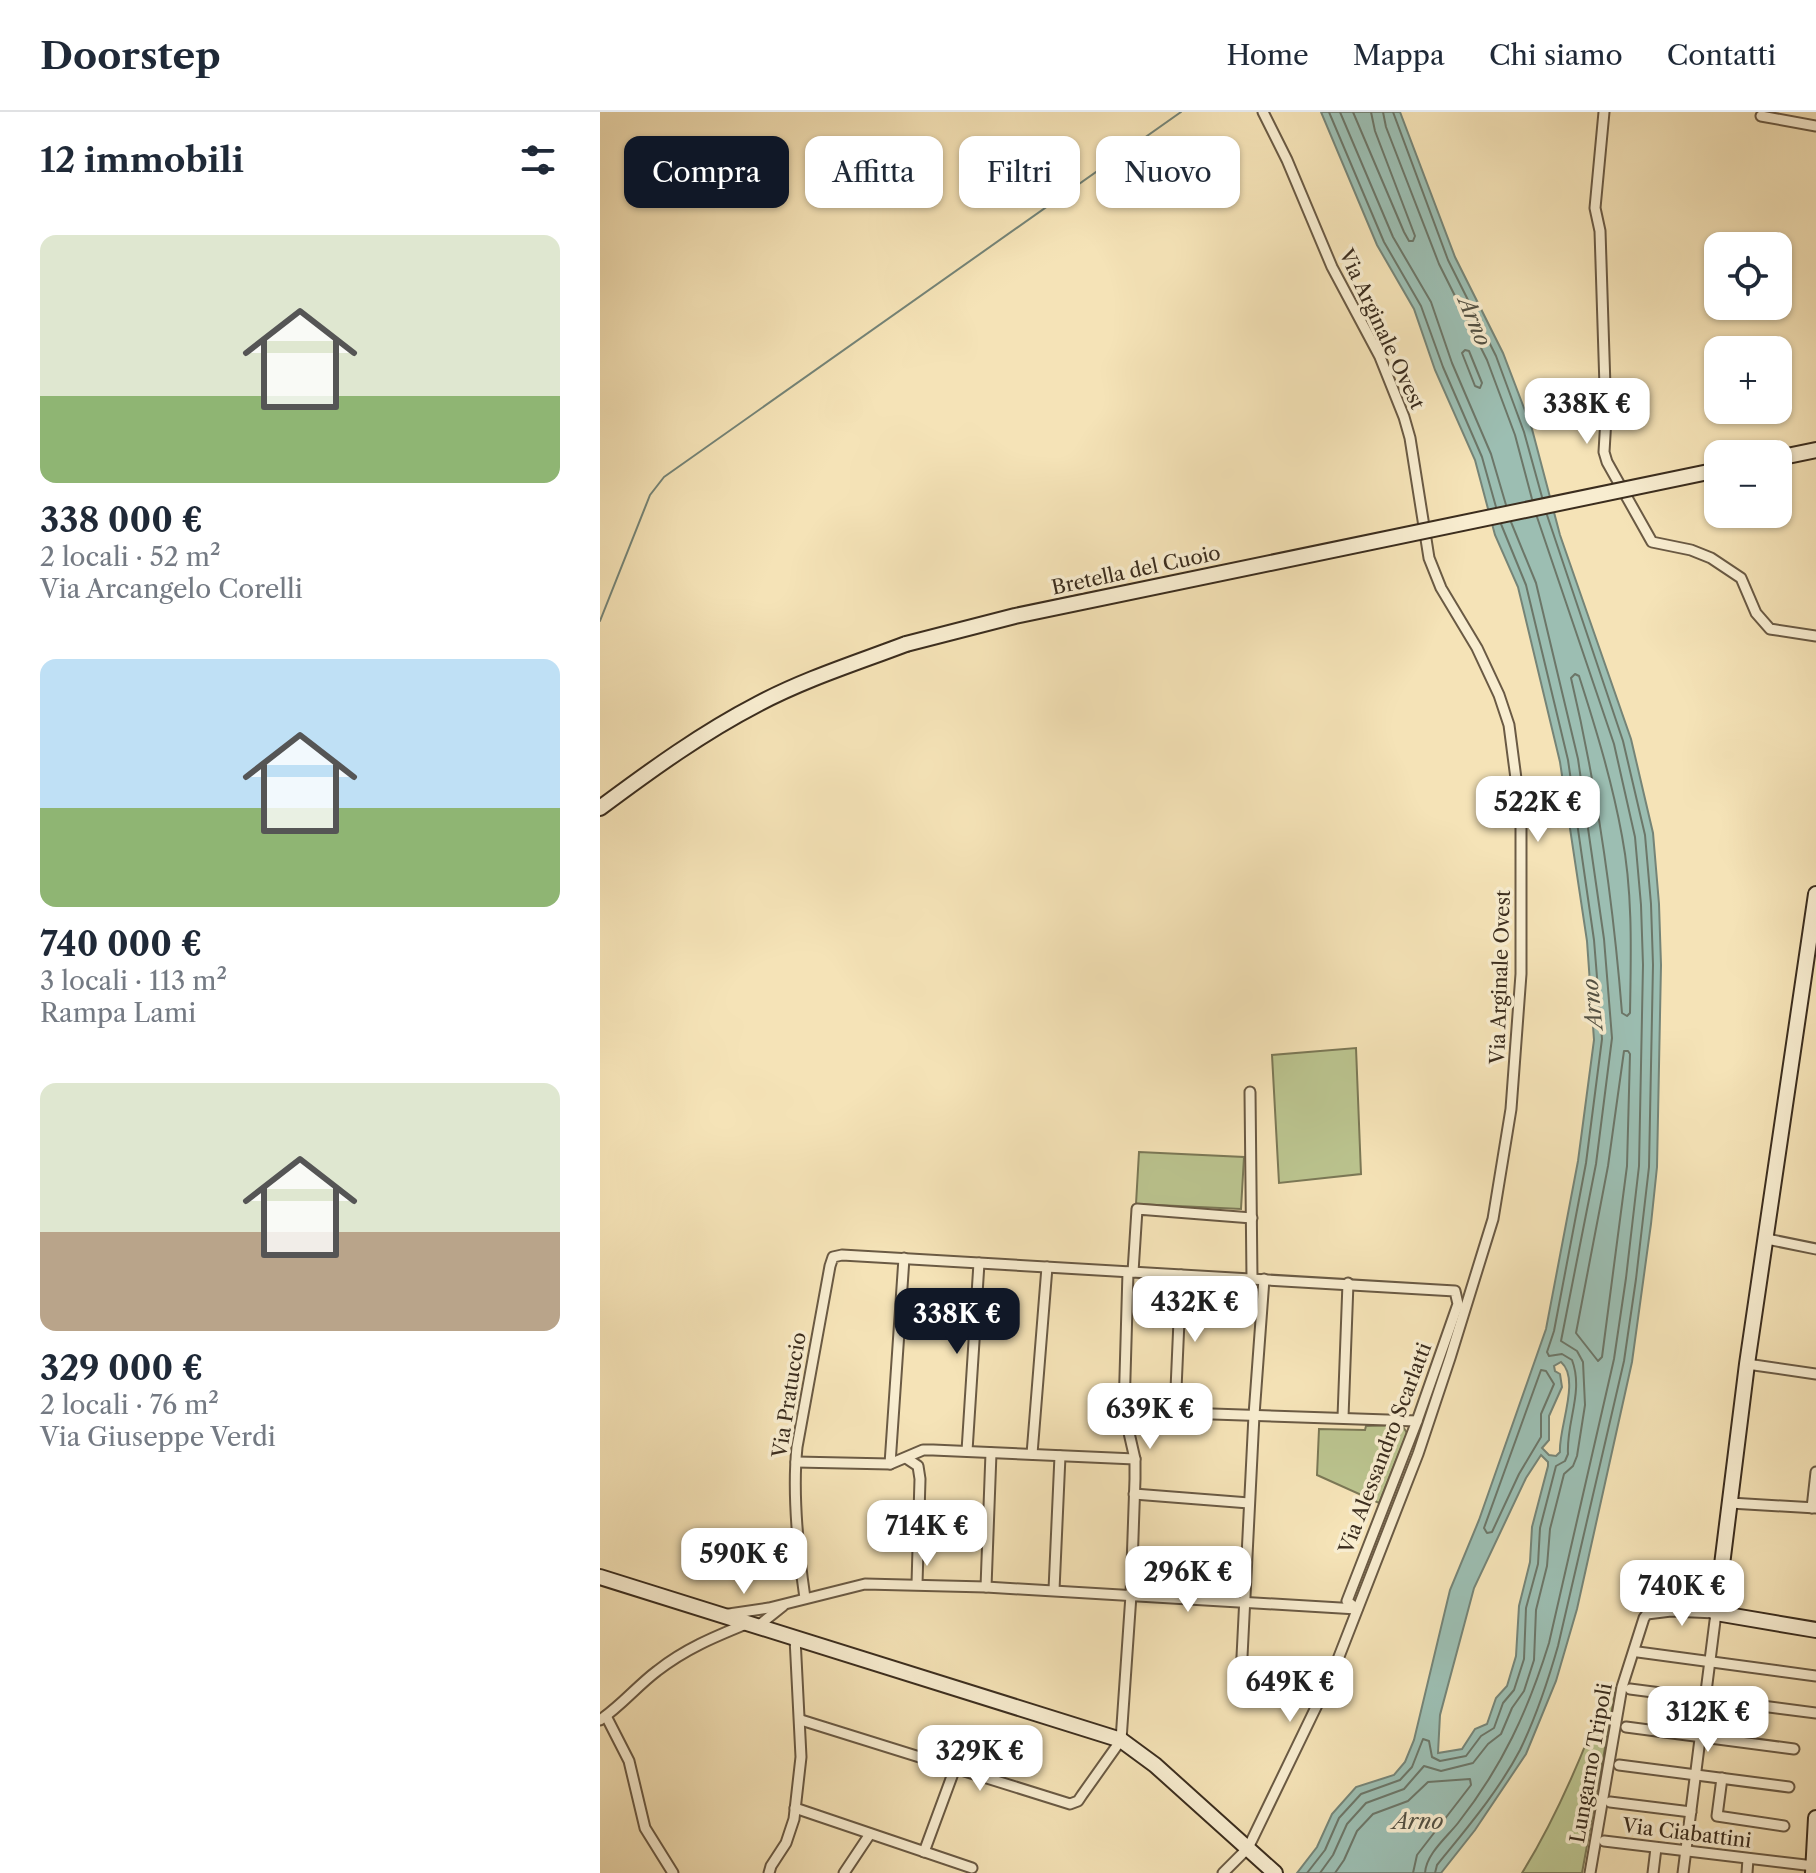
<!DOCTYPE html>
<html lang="it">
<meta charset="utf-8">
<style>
body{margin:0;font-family:"Libre Caslon Text",serif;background:#f6f6f7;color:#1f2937;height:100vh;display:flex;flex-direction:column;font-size:30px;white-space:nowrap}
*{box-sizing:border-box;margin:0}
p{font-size:26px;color:#747a83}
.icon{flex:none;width:44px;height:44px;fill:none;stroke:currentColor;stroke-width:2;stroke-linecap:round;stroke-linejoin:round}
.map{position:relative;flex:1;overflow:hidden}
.panel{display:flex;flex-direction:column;background:#fff;width:600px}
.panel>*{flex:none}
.hud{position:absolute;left:24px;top:24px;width:760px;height:72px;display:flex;gap:16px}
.controls{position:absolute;left:1104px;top:120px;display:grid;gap:16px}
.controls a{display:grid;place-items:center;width:88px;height:88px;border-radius:16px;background:#fff;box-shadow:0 2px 6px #0004;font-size:40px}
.price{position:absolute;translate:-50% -68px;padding:0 18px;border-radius:16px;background:#fff;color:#222;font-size:26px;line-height:52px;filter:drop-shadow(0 2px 4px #0008)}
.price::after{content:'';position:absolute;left:50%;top:48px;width:24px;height:18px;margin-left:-12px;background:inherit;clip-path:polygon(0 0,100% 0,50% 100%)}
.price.selected{background:#111827;color:#fff}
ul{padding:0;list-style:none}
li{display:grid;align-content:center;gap:16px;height:424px;padding:0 40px}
li span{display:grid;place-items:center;height:248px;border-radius:16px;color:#555}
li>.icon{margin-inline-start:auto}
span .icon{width:144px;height:144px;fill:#fffc;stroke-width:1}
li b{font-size:34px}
h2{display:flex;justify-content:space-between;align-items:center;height:96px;padding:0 40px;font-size:34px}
.pill{padding:0 28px;border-radius:16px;background:#fff;box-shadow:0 2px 6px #0004;font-size:28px;line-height:72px}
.pill.selected{background:#111827;color:#fff}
header{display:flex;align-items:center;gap:48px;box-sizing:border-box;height:112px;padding:0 40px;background:#fff;border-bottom:2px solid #e0e1e3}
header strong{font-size:38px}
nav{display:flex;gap:44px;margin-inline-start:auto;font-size:28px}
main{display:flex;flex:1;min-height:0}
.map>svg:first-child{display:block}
.green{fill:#bbc48f;stroke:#7b7856;stroke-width:2}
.water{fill:#9cbeb2;stroke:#758477;stroke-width:2;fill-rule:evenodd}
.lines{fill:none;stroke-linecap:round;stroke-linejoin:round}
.shore{stroke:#6c7668;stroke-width:2}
.stream{stroke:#758477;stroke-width:2}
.street-casing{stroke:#6a5a44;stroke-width:13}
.secondary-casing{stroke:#3b2d1e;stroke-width:18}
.street{stroke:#f8edd0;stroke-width:9}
.secondary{stroke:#f8edd0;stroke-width:14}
.secondary-bridge-casing{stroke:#3b2d1e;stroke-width:18;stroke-linecap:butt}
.secondary-bridge{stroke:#f8edd0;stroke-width:14}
.labels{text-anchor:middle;stroke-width:7;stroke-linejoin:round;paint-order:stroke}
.street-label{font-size:20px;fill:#3b2d1e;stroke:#f8edd0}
.water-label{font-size:22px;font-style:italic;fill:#535143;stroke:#f8edd0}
</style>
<header>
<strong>Doorstep</strong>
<nav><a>Home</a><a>Mappa</a><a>Chi siamo</a><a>Contatti</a></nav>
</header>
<main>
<section class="panel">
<h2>12 immobili<svg class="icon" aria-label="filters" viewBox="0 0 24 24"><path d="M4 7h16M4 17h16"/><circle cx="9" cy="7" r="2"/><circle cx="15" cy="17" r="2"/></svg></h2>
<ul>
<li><span style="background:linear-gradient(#dfe7d0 65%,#8fb573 0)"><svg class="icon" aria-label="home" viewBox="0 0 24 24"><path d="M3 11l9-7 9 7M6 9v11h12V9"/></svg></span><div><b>338 000 €</b><p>2 locali · 52 m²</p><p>Via Arcangelo Corelli</p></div></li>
<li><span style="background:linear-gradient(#bfe0f5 60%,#8fb573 0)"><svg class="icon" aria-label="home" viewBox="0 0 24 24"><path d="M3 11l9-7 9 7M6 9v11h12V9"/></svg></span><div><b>740 000 €</b><p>3 locali · 113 m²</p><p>Rampa Lami</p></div></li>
<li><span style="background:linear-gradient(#dfe7d0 60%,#b9a48a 0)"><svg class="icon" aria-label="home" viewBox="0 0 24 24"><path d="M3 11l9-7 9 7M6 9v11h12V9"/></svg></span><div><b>329 000 €</b><p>2 locali · 76 m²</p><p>Via Giuseppe Verdi</p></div></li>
</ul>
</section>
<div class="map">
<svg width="1216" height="1761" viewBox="0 0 1216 1761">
<rect width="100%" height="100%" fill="#f5e3b7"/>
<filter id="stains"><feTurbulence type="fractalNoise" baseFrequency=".0025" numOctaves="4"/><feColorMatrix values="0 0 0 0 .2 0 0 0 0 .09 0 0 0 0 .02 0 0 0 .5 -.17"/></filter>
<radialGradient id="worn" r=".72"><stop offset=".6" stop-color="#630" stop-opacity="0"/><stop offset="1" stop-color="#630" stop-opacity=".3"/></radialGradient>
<g class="green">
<path d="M 756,936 L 761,1062 L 679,1071 L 672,943 Z"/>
<path d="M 539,1040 L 644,1045 L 641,1097 L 536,1092 Z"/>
<path d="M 802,1313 L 807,1321 L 779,1391 L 717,1363 L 719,1317 L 765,1318 L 766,1314 Z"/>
<path d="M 1008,1574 L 1016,1576 L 982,1761 L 922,1761 C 958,1703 985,1638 1008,1574 Z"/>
</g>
<path class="water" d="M 721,0 L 800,0 L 855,145 L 903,241 L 932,317 L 960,423 L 1031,627 L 1053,721 L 1059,792 L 1061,853 L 1057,1055 L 1051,1112 L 1032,1250 L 977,1497 L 956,1569 L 926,1642 L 875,1718 L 841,1761 L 697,1761 L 717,1735 L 732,1702 L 756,1675 L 794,1663 L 805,1650 L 814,1628 L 850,1478 L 879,1408 L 946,1217 L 978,1049 L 994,928 L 987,829 L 960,650 L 918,475 L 895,423 L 875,348 L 835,258 L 814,197 L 777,133 ZM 961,1250 C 981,1267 958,1317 960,1340 L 956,1344 L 949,1343 L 942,1336 L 949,1328 L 949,1304 L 962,1275 L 960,1262 L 955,1259 L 954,1254 ZM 941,1343 L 948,1350 L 948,1354 L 932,1415 L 930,1450 L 919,1494 L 916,1544 L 907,1574 L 896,1586 L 887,1612 L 875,1617 L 862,1637 L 838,1641 L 840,1603 L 874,1476 L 926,1366 Z"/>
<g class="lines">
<g class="shore">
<path d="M 729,0 L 784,130 L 821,194 L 843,255 L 882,345 L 896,395"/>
<path d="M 740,0 L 793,125 L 831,190 L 852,251 L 891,342 L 906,393"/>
<path d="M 753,0 L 804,120 L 809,129 L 813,129 L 815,124 L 775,19 L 771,0"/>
<path d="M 783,0 L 786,15 L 839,152 L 887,248 L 915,323 L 932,387"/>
<path d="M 793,0 L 848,148 L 896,244 L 924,320 L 942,385"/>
<path d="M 865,238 L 869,239 L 882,271 L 880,276 L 875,274 L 862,241 Z"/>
<path d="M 975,562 L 979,564 C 996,617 1012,669 1022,724 C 1033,781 1031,843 1030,901 L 1027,904 L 1022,901 C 1013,788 997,676 971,566 Z"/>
<path d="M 1024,939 L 1028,939 L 1030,942 L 1027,1054 L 1002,1245 L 998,1249 L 976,1221 L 1008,1054 Z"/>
<path d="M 941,1258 L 946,1259 L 954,1272 L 941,1302 L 941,1325 L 919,1362 L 892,1420 L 887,1421 L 884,1416 Z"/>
<path d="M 707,1761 L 725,1738 L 739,1706 L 761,1682 L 800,1668 L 812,1655 L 823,1627 L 829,1629 L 832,1645 L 840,1649 L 866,1644 L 881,1624 L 894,1616 L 903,1591 L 914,1578 L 924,1547 L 926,1496 L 938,1452 L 940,1416 L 956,1354 L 965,1349 L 968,1342 C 966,1310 984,1280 972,1248 L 962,1242 L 949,1244 L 947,1240 L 954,1219 L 986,1051 L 1002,927 L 994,828 L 968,648 L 926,473 L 901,412"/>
<path d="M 720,1761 L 733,1743 L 747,1712 L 766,1691 L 804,1677 L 824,1654 L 841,1659 L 873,1651 L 888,1632 L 901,1622 L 912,1596 L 924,1579 L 934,1548 L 936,1498 L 947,1454 L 950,1417 L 964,1362 L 973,1354 L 977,1344 L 985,1293 L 983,1250 L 977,1239 L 961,1229 L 996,1052 L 1012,926 L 1004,827 L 978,647 L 936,471 L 911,410"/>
<path d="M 735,1761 L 744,1748 L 757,1719 L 773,1702 L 808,1689 L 828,1670 L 870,1667 L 871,1673 L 817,1743 L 813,1761"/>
<path d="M 825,1761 C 826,1742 847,1725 858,1711 C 902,1655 928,1599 949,1531 L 1014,1247 L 1026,1166 L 1039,1054 L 1043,853 L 1041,793 L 1035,725 L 1014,632 L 937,405"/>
<path d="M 835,1761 L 837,1753 C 866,1717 898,1680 920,1638 C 936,1605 948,1569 958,1534 L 1024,1249 L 1036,1167 L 1049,1055 L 1053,853 L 1051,792 L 1045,723 L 1023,629 L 947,403"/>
</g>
<path class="stream" d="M 0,509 L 50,383 L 64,365 L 581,0"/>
<defs>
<g id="street">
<path d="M 1004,0 L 995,96 L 1000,119 L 1006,306 L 1004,340 L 1007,350 L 1052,430 L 1091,438 L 1111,446 L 1141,466 L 1156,501 L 1170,517 L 1216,524"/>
<path d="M 1161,4 L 1216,14"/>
<path d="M 650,980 L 652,1167"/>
<path d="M 1167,1127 L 1216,1137"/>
<path d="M 533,1160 L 537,1097 L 652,1106"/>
<path d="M 1147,1252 L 1216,1262"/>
<path d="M 524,1299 L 817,1309"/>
<path d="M 575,1300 L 581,1163"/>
<path d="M 743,1305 L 748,1171"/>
<path d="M 367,1339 L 379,1151"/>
<path d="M 432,1342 L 447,1155"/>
<path d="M 306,1346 L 318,1354 L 320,1367 L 317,1472"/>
<path d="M 196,1350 L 290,1352 L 323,1338 L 333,1338 L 535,1347"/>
<path d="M 290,1352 L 304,1146"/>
<path d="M 534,1382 L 649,1391"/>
<path d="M 1130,1391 L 1216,1396"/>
<path d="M 1212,1396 L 1216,1360"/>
<path d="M 386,1475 L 391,1341"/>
<path d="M 454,1478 L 460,1344"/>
<path d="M 205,1486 C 198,1438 192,1384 197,1335 L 230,1154 L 233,1145 L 242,1143 L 855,1179 L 858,1192 L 817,1309 L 747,1489 L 757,1497"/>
<path d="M 129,1502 L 169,1496 L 265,1472 L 386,1475 L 757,1497"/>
<path d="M 158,1514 L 183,1494"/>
<path d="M 1038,1540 L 1216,1564"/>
<path d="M 1030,1577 L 1216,1601"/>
<path d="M 640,1585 L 654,1303 L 664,1167"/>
<path d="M 6,1604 L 29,1649 L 45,1716 L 73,1761"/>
<path d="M 0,1608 C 21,1594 37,1574 57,1559 C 85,1537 114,1525 146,1512"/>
<path d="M 201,1608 L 470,1692 L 478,1689 L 482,1683 L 521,1628 L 531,1483 L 535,1367 L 535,1347 L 524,1299 L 528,1160"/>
<path d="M 1026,1615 L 1194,1637"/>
<path d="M 1019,1653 L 1189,1675"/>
<path d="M 1122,1666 L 1117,1704 L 1184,1714"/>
<path d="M 1010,1690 L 1091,1700"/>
<path d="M 195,1696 L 372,1756"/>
<path d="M 1004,1729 L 1214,1754"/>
<path d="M 324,1740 L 355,1656"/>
<path d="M 169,1761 L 171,1754 L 186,1731 L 194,1707 L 201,1645 L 195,1526"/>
<path d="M 244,1761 L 270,1722"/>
<path d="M 623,1761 L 648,1736 L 733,1560 L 818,1342 L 850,1246 L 893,1107 L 911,997 L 921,862 L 921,705 L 909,613 L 899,583 L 877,536 L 841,476 L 829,446 L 810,326 L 804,305 L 780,245 L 732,155 L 687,48 L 663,0"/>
<path d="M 990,1761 L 1022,1575 L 1044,1506 L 1047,1502 L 1071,1499 L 1116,1501 L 1083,1761"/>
<path d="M 1053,1761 L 1056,1736"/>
<path d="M 1147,1761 L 1148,1747"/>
</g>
<g id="secondary">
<path d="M 1178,346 L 1216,338"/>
<path d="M 0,696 C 51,658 102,621 158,592 C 205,567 256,551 306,532"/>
<path d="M 1216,782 L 1147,1252 L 1116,1501 L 1216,1518"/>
<path d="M 0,1465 L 521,1628 L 555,1653 L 675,1761"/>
<path d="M 1213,1761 L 1216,1706"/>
</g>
</defs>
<use href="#street" class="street-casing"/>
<use href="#secondary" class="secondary-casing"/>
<use href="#street" class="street"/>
<use href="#secondary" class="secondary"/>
<defs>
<path id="secondary-bridge" d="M 306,532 L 415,504 L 1118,358"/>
</defs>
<use href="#secondary-bridge" class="secondary-bridge-casing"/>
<use href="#secondary-bridge" class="secondary-bridge"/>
</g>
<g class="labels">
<g class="street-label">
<text transform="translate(782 217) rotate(65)" y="7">Via Arginale Ovest</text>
<text transform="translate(536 458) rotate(-12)" y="7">Bretella del Cuoio</text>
<text transform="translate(900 865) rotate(-88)" y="7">Via Arginale Ovest</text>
<text transform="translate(189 1283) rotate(-81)" y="7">Via Pratuccio</text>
<text transform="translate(785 1336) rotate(-69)" y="7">Via Alessandro Scarlatti</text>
<text transform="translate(991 1651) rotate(-80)" y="7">Lungarno Tripoli</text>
<text transform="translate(1087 1721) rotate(7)" y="7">Via Ciabattini</text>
</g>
<g class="water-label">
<text transform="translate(875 209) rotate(67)" y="8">Arno</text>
<text transform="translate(992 892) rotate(-96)" y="8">Arno</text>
<text x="818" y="1717">Arno</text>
</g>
</g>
<rect width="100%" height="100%" filter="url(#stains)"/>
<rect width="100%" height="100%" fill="url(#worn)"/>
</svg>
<div class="controls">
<a><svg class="icon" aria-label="locate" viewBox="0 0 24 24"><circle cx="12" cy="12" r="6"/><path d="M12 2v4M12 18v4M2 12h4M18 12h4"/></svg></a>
<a>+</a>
<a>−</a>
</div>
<b class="price" style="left:987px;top:334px">338K €</b>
<b class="price" style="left:938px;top:732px">522K €</b>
<b class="price" style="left:595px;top:1232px">432K €</b>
<b class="price selected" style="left:357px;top:1244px">338K €</b>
<b class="price" style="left:550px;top:1339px">639K €</b>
<b class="price" style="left:327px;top:1456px">714K €</b>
<b class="price" style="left:144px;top:1484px">590K €</b>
<b class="price" style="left:588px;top:1502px">296K €</b>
<b class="price" style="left:1082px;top:1516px">740K €</b>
<b class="price" style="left:690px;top:1612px">649K €</b>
<b class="price" style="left:1108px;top:1642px">312K €</b>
<b class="price" style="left:380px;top:1681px">329K €</b>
<div class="hud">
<a class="pill selected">Compra</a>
<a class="pill">Affitta</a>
<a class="pill">Filtri</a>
<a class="pill">Nuovo</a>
</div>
</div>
</main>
